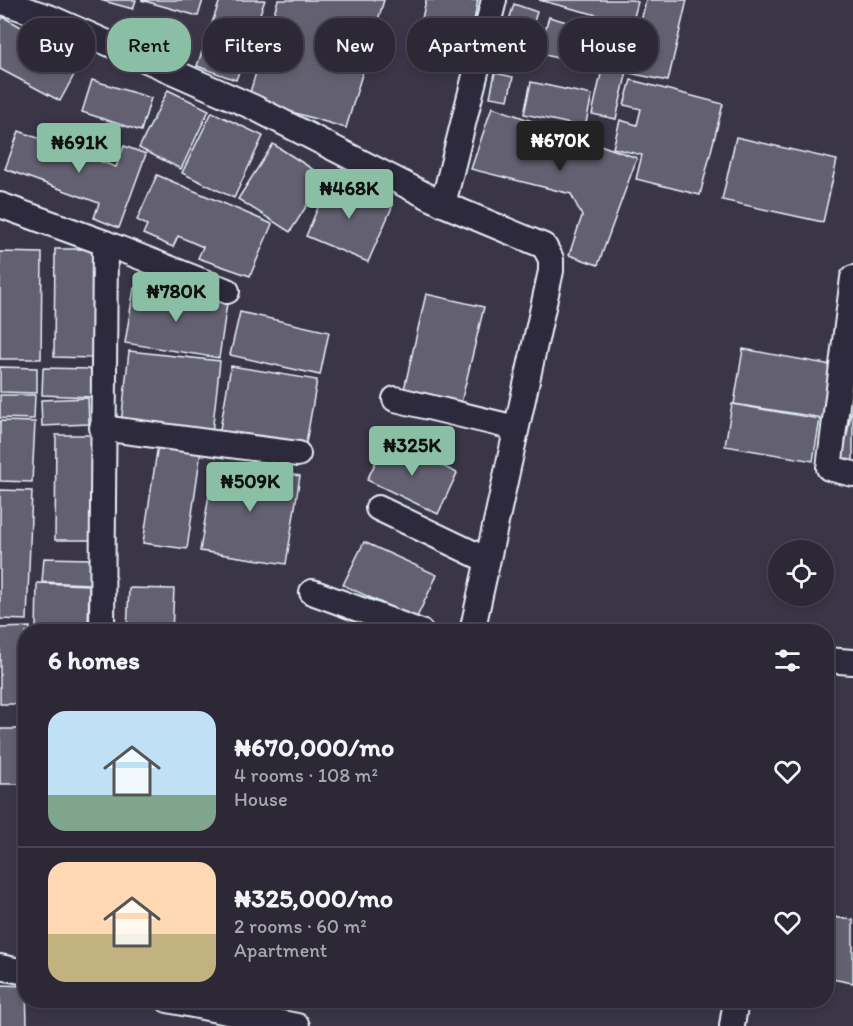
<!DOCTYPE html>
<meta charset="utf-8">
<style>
body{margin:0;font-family:Itim,sans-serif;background:#34303e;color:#f1f3f6;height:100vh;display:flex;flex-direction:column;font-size:22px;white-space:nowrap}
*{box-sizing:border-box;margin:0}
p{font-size:20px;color:#a6a6ad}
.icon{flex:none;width:33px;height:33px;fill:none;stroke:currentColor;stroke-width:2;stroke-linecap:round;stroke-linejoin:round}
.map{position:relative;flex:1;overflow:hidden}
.panel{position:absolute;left:18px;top:624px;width:816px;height:384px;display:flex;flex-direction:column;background:#2c2836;border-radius:24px;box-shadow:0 3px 9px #0003,0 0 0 2px #484451}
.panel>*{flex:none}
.guide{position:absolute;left:18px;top:18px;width:818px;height:54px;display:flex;gap:12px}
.controls{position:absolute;left:768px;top:540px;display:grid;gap:12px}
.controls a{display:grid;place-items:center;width:66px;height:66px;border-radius:50%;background:#2c2836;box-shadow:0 3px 9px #0003,0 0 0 2px #484451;font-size:30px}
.price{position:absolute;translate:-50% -51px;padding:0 14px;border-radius:6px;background:#8abfa5;color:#111;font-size:20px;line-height:39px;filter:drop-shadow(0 2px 3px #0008)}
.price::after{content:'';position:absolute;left:50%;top:36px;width:18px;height:14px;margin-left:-9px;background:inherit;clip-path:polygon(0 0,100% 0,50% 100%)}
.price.on{background:#222;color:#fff}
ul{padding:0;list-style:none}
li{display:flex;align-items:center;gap:18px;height:150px;padding:0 30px}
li+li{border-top:2px solid #484451}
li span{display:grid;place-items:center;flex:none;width:168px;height:120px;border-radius:18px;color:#555}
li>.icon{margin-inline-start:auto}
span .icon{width:72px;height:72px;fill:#fffc;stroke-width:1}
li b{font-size:26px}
h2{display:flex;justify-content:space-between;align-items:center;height:72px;padding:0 30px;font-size:26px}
.pill{padding:0 21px;border-radius:24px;background:#2c2836;box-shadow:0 3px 9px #0003,0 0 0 2px #484451;font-size:21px;line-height:54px}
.pill.on{background:#8abfa5;color:#111}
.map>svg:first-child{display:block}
.building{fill:#636171;stroke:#e8f1f8;stroke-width:1.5}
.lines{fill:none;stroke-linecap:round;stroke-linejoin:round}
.minor-casing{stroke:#e8f1f8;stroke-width:28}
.minor{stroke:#2f2a3d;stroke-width:24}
</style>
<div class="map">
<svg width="853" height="1026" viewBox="0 0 853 1026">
<rect width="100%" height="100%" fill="#3a3648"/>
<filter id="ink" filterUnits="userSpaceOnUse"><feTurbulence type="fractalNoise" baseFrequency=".0167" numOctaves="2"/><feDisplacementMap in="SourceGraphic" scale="12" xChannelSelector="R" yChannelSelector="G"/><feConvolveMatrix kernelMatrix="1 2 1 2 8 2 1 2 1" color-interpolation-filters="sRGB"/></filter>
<g filter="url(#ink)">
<g class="building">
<path d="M 100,0 L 136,0 L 133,9 Z"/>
<path d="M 141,0 L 203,0 L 198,16 Z"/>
<path d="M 220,0 L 265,0 L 236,80 L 197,66 Z"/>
<path d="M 278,0 L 384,0 L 346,128 L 248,99 Z"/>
<path d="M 426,0 L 478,0 L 468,52 L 417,42 Z"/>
<path d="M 539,0 L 632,0 L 638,2 L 632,24 Z"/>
<path d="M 646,0 L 687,0 L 668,81 L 629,73 Z"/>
<path d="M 514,4 L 537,12 L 525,50 L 502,43 Z"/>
<path d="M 3,17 L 82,60 L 60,101 L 0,69 L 0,22 Z"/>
<path d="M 549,17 L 606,33 L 595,68 L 538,53 Z"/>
<path d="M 608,43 L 632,49 L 616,119 L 592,114 Z"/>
<path d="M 495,73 L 513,77 L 508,100 L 490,97 Z"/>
<path d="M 92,80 L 151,98 L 141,131 L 82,112 Z"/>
<path d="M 631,80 L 723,104 L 700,195 L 636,179 L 642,155 L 613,148 L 620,120 L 637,125 L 641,109 L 624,105 Z"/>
<path d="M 531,82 L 592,95 L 585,127 L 524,114 Z"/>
<path d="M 168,90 L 209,110 L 181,169 L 139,148 Z"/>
<path d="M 492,107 L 637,158 L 598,265 L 569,255 L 582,216 L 571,194 L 471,169 Z"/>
<path d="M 212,112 L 263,136 L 234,198 L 182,173 Z"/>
<path d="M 19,131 L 116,167 L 124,146 L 146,154 L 119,228 L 94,218 L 99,203 L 5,169 Z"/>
<path d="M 736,137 L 837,160 L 823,222 L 722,200 Z"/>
<path d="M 273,144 L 325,177 L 290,232 L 238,199 Z"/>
<path d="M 157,175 L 272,224 L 250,276 L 198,258 L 203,247 L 178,236 L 173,247 L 143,234 L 147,225 L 137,220 Z"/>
<path d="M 330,179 L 393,205 L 368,262 L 306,236 Z"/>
<path d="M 55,249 L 94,249 L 93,358 L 54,357 Z"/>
<path d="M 0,252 L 42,253 L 41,359 L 0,359 Z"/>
<path d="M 134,288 L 227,303 L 219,358 L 125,343 Z"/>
<path d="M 426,294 L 484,307 L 460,407 L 403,394 Z"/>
<path d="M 240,312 L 329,332 L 320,375 L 230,355 Z"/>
<path d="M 743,349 L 832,365 L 823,418 L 734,404 Z"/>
<path d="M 129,351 L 220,361 L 212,433 L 121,424 Z"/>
<path d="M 231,366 L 317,380 L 305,449 L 219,435 Z"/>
<path d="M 0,367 L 37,368 L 37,393 L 0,392 Z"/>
<path d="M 43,368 L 91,369 L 91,397 L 42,395 Z"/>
<path d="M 0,395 L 35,395 L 34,419 L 0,418 Z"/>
<path d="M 88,398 L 89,424 L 42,426 L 41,400 Z"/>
<path d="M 853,403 L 853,467 L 841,465 Z"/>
<path d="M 732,404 L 820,419 L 813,461 L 725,446 Z"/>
<path d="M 0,421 L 35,422 L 32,482 L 0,481 Z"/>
<path d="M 56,435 L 94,435 L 94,540 L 55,540 Z"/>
<path d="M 159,438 L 202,444 L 187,549 L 143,543 Z"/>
<path d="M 387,439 L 457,473 L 438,514 L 367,480 Z"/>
<path d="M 214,463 L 300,476 L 286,564 L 200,551 Z"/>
<path d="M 0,490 L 32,491 L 27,620 L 0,619 Z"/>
<path d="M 364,542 L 437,575 L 416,619 L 343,585 Z"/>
<path d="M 44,558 L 91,559 L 90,584 L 42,582 Z"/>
<path d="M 37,583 L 89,585 L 88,632 L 36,632 Z"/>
<path d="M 129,588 L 174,589 L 172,632 L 127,632 Z"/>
<path d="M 30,627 L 30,632 L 26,632 L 26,704 L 0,704 L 0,628 Z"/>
<path d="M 0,729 L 24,729 L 23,784 L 0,784 Z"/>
<path d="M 826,916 L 853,920 L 853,983 L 826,978 Z"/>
<path d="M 0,985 L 26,986 L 27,1026 L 0,1026 Z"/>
</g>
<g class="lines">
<defs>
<g id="minor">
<path d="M 0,1 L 51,18 L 253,107 L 443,204 L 544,246 L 551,259 L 551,271 L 472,632"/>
<path d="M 443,204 L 494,0"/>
<path d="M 0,205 L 105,243 L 227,291"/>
<path d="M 853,278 L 829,468 L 853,474"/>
<path d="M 395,399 L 516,428"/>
<path d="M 102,428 L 298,454"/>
<path d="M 378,508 L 487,560"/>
<path d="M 312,592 L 421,632"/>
<path d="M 102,632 L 105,243"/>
<path d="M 826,660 L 853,662"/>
<path d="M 0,967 L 26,972"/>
<path d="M 168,1000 L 297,1026"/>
<path d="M 732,1026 L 736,1000"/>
</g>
</defs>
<use href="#minor" class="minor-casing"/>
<use href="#minor" class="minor"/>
</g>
</g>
</svg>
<div class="controls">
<a><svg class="icon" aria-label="locate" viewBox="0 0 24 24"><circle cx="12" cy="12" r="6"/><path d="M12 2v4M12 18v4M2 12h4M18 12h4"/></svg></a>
</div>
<b class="price on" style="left:560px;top:172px">₦670K</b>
<b class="price" style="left:79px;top:174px">₦691K</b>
<b class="price" style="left:349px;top:220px">₦468K</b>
<b class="price" style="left:176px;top:323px">₦780K</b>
<b class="price" style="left:412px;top:477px">₦325K</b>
<b class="price" style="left:250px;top:513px">₦509K</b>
<div class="guide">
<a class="pill">Buy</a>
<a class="pill on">Rent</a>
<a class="pill">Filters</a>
<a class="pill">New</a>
<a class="pill">Apartment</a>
<a class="pill">House</a>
</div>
<section class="panel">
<h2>6 homes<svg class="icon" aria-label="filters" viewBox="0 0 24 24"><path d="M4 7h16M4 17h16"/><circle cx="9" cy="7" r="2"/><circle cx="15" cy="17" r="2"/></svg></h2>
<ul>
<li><span style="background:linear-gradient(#bfe0f5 70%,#7fa58c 0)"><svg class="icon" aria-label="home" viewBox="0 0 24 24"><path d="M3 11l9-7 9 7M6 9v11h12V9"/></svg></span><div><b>₦670,000/mo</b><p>4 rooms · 108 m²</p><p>House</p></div><svg class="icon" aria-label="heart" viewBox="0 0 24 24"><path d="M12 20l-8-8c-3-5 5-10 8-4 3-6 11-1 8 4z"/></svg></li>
<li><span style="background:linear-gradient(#ffd9b3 60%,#c2b280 0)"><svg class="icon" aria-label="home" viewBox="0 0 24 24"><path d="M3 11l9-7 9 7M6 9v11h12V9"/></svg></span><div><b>₦325,000/mo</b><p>2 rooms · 60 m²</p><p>Apartment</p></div><svg class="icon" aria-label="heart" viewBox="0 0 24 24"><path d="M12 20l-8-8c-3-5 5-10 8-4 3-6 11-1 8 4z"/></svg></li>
</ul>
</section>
</div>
